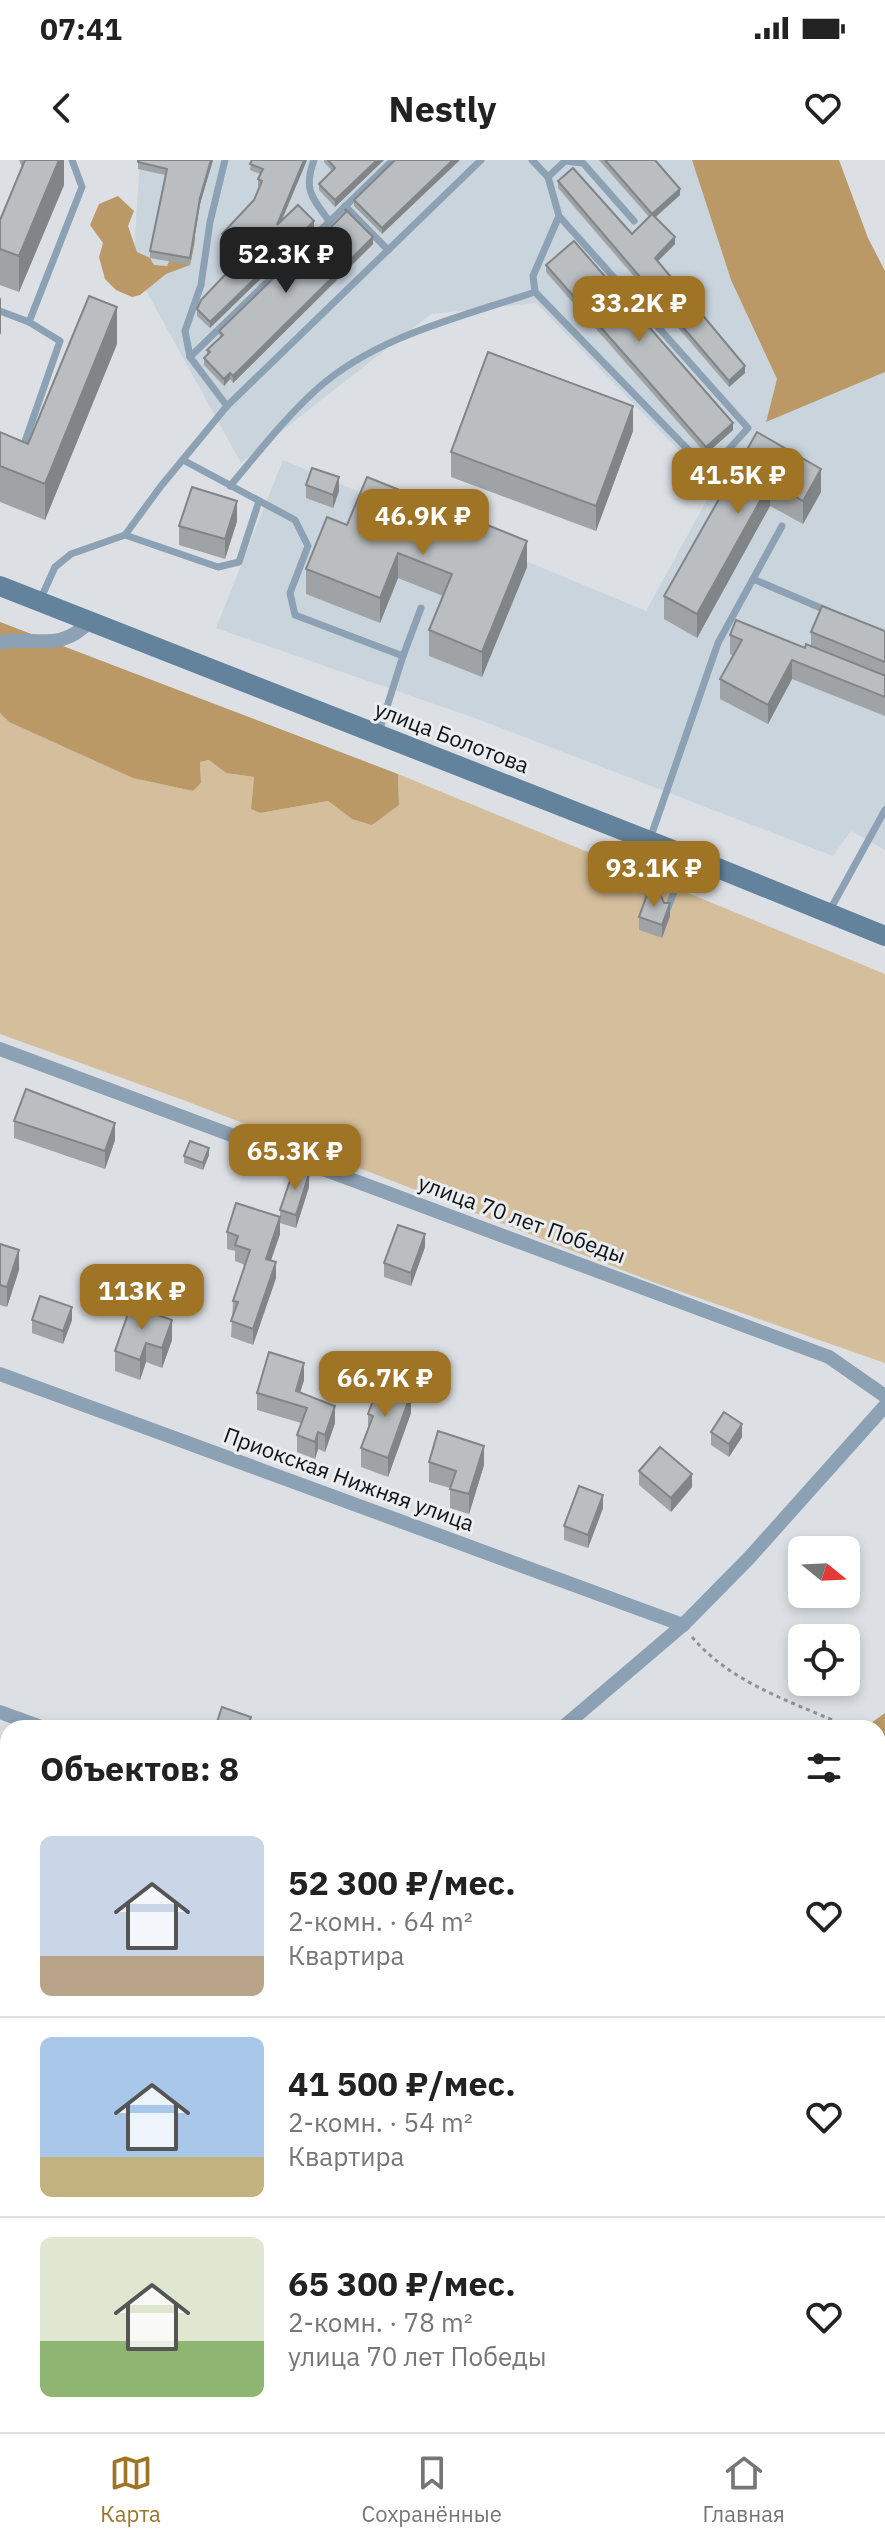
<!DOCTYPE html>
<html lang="ru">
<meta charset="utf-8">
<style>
body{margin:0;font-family:"IBM Plex Sans",sans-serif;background:#f6f6f6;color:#222;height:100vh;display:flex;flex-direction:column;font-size:30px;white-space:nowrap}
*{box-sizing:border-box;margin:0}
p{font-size:26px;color:#767676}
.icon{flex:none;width:44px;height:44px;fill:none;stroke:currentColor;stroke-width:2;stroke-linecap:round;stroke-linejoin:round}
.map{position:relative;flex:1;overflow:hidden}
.details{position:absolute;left:0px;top:1560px;width:886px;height:712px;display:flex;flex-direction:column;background:#fff;border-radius:24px 24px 0 0;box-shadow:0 4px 12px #0003}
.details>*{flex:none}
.needle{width:52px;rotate:108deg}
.tools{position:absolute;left:788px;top:1376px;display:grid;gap:16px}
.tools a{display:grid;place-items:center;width:72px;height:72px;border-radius:12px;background:#fff;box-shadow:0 4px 12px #0003;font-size:40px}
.price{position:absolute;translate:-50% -68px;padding:0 18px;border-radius:16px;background:#a07425;color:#fff;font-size:26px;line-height:52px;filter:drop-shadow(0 2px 4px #0008)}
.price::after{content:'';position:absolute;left:50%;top:48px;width:24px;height:18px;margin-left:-12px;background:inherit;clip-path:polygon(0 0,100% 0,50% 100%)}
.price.current{background:#222;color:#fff}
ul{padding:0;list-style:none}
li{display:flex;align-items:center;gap:24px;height:200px;padding:0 40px}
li+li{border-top:2px solid #e0e0e0}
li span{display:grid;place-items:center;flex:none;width:224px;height:160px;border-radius:12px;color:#555}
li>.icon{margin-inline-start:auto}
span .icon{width:96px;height:96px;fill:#fffc;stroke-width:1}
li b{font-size:34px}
h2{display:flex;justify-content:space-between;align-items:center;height:96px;padding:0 40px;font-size:34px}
.status{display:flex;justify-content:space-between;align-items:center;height:56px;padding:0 40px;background:#fff;direction:ltr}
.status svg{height:22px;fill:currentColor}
header{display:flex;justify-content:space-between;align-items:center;height:104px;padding:0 40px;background:#fff;font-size:36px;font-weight:700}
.menu{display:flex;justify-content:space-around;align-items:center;height:112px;border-top:2px solid #e0e0e0;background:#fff;font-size:22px;color:#767676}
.menu a{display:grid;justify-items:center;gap:4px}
.menu .current{color:#a07425}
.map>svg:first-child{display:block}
.built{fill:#cad4dd}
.green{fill:#d5be9c}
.forest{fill:#ba9966}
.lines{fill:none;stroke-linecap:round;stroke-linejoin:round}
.path{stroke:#8f9295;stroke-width:3;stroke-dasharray:4 4;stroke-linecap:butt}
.lane{stroke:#8ca1b3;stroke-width:7}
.street{stroke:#8ca1b3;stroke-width:14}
.secondary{stroke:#63829c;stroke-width:20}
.wall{fill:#a0a3a6}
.shaded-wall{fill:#828587}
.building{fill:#babec1;stroke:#828587;stroke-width:2}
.labels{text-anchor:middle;stroke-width:6;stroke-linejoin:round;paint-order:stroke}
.street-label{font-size:22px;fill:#101112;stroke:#eaeef1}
</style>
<div class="status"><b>07:41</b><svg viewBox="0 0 49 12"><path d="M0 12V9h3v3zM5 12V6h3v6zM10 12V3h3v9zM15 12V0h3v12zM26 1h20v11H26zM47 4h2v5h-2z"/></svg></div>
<header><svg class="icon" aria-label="back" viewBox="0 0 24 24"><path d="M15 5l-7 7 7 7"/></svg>Nestly<svg class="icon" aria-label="heart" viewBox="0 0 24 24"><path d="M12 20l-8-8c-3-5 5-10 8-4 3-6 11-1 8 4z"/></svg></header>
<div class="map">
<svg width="885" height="2272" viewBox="0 0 885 2272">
<rect width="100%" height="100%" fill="#dce0e4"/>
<path class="built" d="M 140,0 L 692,0 L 731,120 L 777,219 L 766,261 L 885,212 L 885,690 L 851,671 L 833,696 L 480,560 L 216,468 L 283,300 L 646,451 L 714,327 L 536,143 L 431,154 L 241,303 L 133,107 Z"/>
<path class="green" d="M 0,553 L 9,562 L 134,618 L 193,631 L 201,623 L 200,602 L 209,600 L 226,613 L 254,617 L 251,649 L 260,653 L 328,641 L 352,659 L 372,664 L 399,645 L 398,614 L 885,814 L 885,1203 L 653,1122 L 186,941 L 0,874 Z"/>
<g class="forest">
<path d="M 692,0 L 839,0 L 868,78 L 885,111 L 885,212 L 766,262 L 777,219 L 731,120 Z"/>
<path d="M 118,36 L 134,51 L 128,66 L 137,92 L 150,98 L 154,105 L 167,106 C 180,81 158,73 169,50 L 175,46 L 183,47 C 200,69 196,78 190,105 L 166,114 L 140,135 L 132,137 L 116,130 L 105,119 L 99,97 L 103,83 L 90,65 L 99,44 Z"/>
<path d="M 0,462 L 398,614 L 399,645 L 372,665 L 352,659 L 328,641 L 260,653 L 251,649 L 254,617 L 226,613 L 209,600 L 200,602 L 201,623 L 193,631 L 133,618 L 9,562 L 0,553 Z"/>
<path d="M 885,1553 L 885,2272 L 184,2272 L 186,2264 L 878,2264 L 878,1568 L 864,1568 Z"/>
</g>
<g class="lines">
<g class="path">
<path d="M 692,1477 C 730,1522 789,1541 842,1564 L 844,1568"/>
<path d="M 878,1631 L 885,1626"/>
<path d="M 355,2264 L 363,2272"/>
<path d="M 876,2264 L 876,2272"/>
<path d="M 292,2272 L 299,2264"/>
</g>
<g class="lane">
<path d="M 225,0 L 210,62 L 201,125 L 185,171 L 190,197 L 227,246"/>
<path d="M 314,0 C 303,30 312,37 329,61"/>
<path d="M 532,0 L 548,17 L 559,56 L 748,268 L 720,299 L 700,302 L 535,132 L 533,116 L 559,56"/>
<path d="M 548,17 L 565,1 L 583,3 L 634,61"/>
<path d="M 345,46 L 388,90"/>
<path d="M 0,151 L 29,162"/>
<path d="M 190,197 L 393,0"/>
<path d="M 0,285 L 21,293 L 60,181 L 29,162 L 82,27 L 72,0"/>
<path d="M 183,300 L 295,360 L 308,386 L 290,433 L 295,455 L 403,496"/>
<path d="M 230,326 C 258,293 285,258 317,229 C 376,176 461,157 535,132"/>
<path d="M 125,375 L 218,407 L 239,402 L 259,341"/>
<path d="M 753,419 L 828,451"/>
<path d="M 41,438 L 55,407 L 71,394 L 125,375 L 161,326 L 227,246 L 481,0"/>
<path d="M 379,572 L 403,496 L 421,448"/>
<path d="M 650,679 L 718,483 L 782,366"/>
<path d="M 667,750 L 688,697"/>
<path d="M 830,750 L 885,650"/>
<path d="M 0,2015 L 8,2021"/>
</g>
<g class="street">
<path d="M 0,482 C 37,476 60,493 90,461"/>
<path d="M 0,889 L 829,1197 L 885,1236"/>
<path d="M 0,1214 L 683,1465"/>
<path d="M 0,1552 L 44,1568"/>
<path d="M 562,1568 L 683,1465 L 749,1398 L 885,1246"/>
<path d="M 0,2043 L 8,2035"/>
</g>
<path class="secondary" d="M 0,426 L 688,696 L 885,776"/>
</g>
<g class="wall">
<path d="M 19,0 L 64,0 L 64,25 L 19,132 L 0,125 L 0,60 L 22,7 Z"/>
<path d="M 138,0 L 213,0 L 200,44 L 190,105 L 150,98 L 150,91 L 165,15 L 138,9 Z"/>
<path d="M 252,0 L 307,0 L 282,60 L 314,67 L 210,168 L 197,156 L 197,149 L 241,99 L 222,80 L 222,74 L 254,40 L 260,27 L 258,26 L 258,19 L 260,14 L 250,10 Z"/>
<path d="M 324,0 L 384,0 L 335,47 L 319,30 L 319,24 L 332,11 L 324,2 Z"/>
<path d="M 395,0 L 382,74 L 354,46 L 354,40 Z"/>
<path d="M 599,0 L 655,0 L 680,35 L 656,57 L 675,84 L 658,101 L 745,213 L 729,227 L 558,28 L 558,21 L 632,74 L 649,57 Z"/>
<path d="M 345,49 L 373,84 L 233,223 L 230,219 L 224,226 L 204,205 L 204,198 L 207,195 L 207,190 L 220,178 L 219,171 L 326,72 L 345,53 Z"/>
<path d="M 546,105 L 733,270 L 706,294 L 546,112 Z"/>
<path d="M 117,184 L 45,360 L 0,342 L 0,272 L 28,284 Z"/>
<path d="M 633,271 L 596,371 L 451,317 L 451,292 Z"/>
<path d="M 757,272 L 821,332 L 803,364 L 770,346 L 697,478 L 664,459 L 664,436 Z"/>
<path d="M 306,325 L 339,331 L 333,348 L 306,338 Z"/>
<path d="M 237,361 L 225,399 L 179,385 L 179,366 Z"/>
<path d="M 347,365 L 527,407 L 482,517 L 429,496 L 429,470 L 443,436 L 398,418 L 380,463 L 306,434 L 306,409 Z"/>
<path d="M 885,471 L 885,556 L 792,519 L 768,564 L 720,539 L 720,519 L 733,496 L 730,494 L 730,475 L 805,488 L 811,486 L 811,472 Z"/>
<path d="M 670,756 L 662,778 L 639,770 L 639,757 Z"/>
<path d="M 14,961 L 115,980 L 105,1009 L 14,978 Z"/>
<path d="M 209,995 L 203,1010 L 184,1003 L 184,996 Z"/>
<path d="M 309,1027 L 296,1068 L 280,1063 L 280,1074 L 271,1100 L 276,1118 L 253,1185 L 231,1177 L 233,1141 L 245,1105 L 235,1101 L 235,1091 L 227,1089 L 227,1072 L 280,1057 L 280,1050 Z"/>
<path d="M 0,1084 L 19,1110 L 7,1147 L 0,1145 Z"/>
<path d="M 425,1087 L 411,1126 L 384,1117 L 384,1103 Z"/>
<path d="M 131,1145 L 172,1180 L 162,1208 L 146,1202 L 140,1220 L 115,1211 L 115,1191 Z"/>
<path d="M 32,1160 L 72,1160 L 63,1184 L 32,1173 Z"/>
<path d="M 304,1220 L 300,1233 L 335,1263 L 325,1292 L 318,1289 L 315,1299 L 297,1292 L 297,1275 L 301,1263 L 257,1250 L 257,1233 Z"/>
<path d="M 411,1253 L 388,1317 L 361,1307 L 361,1288 L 368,1269 L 368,1254 Z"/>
<path d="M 711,1272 L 742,1277 L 729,1297 L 711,1285 Z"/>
<path d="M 429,1302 L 484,1305 L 469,1354 L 450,1348 L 450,1328 L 429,1322 Z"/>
<path d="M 639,1311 L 692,1327 L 671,1352 L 639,1325 Z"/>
<path d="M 603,1348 L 588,1388 L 564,1380 L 564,1366 Z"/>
</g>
<g class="shaded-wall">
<path d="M 59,0 L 64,0 L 64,25 L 19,132 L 19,96 Z"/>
<path d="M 211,0 L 213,0 L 200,44 L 190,105 L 200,38 Z"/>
<path d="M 304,0 L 307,0 L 277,71 L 277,65 Z"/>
<path d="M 377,0 L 384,0 L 335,47 L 335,40 Z"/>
<path d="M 453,0 L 460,0 L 382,74 L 382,68 Z"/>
<path d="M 680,29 L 680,35 L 652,60 L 652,54 Z"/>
<path d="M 314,61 L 314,67 L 210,168 L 210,162 Z"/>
<path d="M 373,77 L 373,84 L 233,223 L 233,216 Z"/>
<path d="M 675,77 L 675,84 L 655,104 L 655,98 Z"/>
<path d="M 1,137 L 1,173 L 0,175 L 0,139 Z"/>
<path d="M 117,147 L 117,184 L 45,360 L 45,324 Z"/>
<path d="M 745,206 L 745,213 L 729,227 L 729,221 Z"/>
<path d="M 230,213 L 230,219 L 224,226 L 224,219 Z"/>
<path d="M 633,246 L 633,271 L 596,371 L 596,346 Z"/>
<path d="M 733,263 L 733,270 L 706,294 L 706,287 Z"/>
<path d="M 821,309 L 821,332 L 803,364 L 803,341 Z"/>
<path d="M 339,317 L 339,331 L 333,348 L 333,335 Z"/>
<path d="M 770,323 L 770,346 L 697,478 L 697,454 Z"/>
<path d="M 237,341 L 237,361 L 225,399 L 225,379 Z"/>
<path d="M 527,381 L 527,407 L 482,517 L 482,492 Z"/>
<path d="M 398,393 L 398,418 L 380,463 L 380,438 Z"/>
<path d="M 792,500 L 792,519 L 768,564 L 768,545 Z"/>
<path d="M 670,743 L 670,756 L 662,778 L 662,765 Z"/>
<path d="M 115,963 L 115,980 L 105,1009 L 105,991 Z"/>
<path d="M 209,988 L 209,995 L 203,1010 L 203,1003 Z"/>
<path d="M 309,1014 L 309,1027 L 296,1068 L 296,1055 Z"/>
<path d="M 280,1057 L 280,1074 L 266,1115 L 266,1099 Z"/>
<path d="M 425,1074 L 425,1087 L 411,1126 L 411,1113 Z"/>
<path d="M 19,1090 L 19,1110 L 7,1147 L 7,1127 Z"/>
<path d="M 276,1102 L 276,1118 L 253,1185 L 253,1169 Z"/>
<path d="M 72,1147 L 72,1160 L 63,1184 L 63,1171 Z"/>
<path d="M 172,1160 L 172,1180 L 162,1208 L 162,1188 Z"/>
<path d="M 146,1183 L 146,1202 L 140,1220 L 140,1200 Z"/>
<path d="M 304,1203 L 304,1220 L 296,1245 L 296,1231 Z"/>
<path d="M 411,1233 L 411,1253 L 388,1317 L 388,1298 Z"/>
<path d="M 335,1246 L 335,1263 L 325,1292 L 325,1275 Z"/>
<path d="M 742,1264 L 742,1277 L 729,1297 L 729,1284 Z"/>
<path d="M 318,1272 L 318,1289 L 315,1299 L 315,1282 Z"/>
<path d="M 484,1286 L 484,1305 L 469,1354 L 469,1334 Z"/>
<path d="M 692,1314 L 692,1327 L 671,1352 L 671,1338 Z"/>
<path d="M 603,1335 L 603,1348 L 588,1388 L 588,1375 Z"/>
</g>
<g class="building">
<path d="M 25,0 L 59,0 L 19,96 L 0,89 L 0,60 Z"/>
<path d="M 138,0 L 211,0 L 200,38 L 190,98 L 150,91 L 167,9 L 138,2 Z"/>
<path d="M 252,0 L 304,0 L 277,65 L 298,45 L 314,61 L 210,162 L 197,149 L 201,140 L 244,95 L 222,74 L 254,40 L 262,21 L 258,19 L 263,9 L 250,4 Z"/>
<path d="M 328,0 L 377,0 L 335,40 L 319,24 L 335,8 Z"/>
<path d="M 395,0 L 453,0 L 382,68 L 354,40 Z"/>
<path d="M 605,0 L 655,0 L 680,29 L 652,54 Z"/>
<path d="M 573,8 L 632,74 L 652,54 L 675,77 L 655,98 L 745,206 L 729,221 L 558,21 Z"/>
<path d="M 345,49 L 373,77 L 233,216 L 230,213 L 224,219 L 204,198 L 210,192 L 207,190 L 223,175 L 219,171 L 323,70 L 326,72 L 346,52 Z"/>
<path d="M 574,81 L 733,263 L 706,287 L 546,105 Z"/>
<path d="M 89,136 L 117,147 L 45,324 L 0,306 L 0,272 L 28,284 Z"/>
<path d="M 488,192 L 633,246 L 596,346 L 451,292 Z"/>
<path d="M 757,272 L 821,309 L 803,341 L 770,323 L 697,454 L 664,436 Z"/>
<path d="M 312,308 L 339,317 L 333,335 L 306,325 Z"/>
<path d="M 367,317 L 527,381 L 482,492 L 429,470 L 452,414 L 398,393 L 380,438 L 306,409 L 327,357 L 347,365 Z"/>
<path d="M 192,327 L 237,341 L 225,379 L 179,366 Z"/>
<path d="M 822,446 L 885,471 L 885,502 L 811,472 Z"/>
<path d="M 736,460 L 805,488 L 806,484 L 883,515 L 885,514 L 885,537 L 792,500 L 768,545 L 720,519 L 742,480 L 730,475 Z"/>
<path d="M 648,732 L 661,736 L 664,743 L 670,743 L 662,765 L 639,757 Z"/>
<path d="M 26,929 L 115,963 L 105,991 L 14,961 Z"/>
<path d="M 190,981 L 209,988 L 203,1003 L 184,996 Z"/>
<path d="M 294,1009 L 309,1014 L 296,1055 L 280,1050 Z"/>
<path d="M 236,1043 L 280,1057 L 266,1099 L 276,1102 L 253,1169 L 231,1161 L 238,1142 L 233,1141 L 250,1090 L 235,1085 L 238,1076 L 227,1072 Z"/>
<path d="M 398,1065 L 425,1074 L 411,1113 L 384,1103 Z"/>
<path d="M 0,1084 L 19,1090 L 7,1127 L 0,1125 Z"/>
<path d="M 40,1136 L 72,1147 L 63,1171 L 32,1160 Z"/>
<path d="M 131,1145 L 172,1160 L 162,1188 L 146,1183 L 140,1200 L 115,1191 Z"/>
<path d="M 269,1192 L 304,1203 L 296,1231 L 335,1246 L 325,1275 L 318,1272 L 315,1282 L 297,1275 L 307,1248 L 257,1233 Z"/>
<path d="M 380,1222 L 411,1233 L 388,1298 L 361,1288 L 373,1256 L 368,1254 Z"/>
<path d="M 724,1252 L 742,1264 L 729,1284 L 711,1272 Z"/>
<path d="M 438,1271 L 484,1286 L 469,1334 L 450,1329 L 456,1311 L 429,1302 Z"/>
<path d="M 660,1287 L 692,1314 L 671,1338 L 639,1311 Z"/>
<path d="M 579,1326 L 603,1335 L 588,1375 L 564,1366 Z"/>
<path d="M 222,1547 L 251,1557 L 247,1568 L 215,1568 Z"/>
</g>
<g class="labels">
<g class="street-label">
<text transform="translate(452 577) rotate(21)" y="8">улица Болотова</text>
<text transform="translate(522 1059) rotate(20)" y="8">улица 70 лет Победы</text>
<text transform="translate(349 1319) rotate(20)" y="8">Приокская Нижняя улица</text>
</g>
</g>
</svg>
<div class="tools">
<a><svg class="needle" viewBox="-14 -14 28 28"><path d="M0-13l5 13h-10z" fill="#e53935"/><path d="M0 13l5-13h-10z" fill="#767676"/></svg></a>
<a><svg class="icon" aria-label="locate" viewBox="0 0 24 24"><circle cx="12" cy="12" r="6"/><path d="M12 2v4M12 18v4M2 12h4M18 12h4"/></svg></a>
</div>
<b class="price current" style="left:286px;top:135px">52.3K ₽</b>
<b class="price" style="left:639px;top:184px">33.2K ₽</b>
<b class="price" style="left:738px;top:356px">41.5K ₽</b>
<b class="price" style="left:423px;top:397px">46.9K ₽</b>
<b class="price" style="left:654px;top:749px">93.1K ₽</b>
<b class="price" style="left:295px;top:1032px">65.3K ₽</b>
<b class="price" style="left:142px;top:1172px">113K ₽</b>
<b class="price" style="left:385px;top:1259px">66.7K ₽</b>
<section class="details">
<h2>Объектов: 8<svg class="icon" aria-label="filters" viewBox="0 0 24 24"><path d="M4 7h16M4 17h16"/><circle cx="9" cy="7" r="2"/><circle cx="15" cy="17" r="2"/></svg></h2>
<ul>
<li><span style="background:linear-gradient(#c9d6e8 75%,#b9a48a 0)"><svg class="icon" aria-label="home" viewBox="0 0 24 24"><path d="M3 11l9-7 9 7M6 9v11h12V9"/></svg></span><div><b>52 300 ₽/мес.</b><p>2-комн. · 64 m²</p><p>Квартира</p></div><svg class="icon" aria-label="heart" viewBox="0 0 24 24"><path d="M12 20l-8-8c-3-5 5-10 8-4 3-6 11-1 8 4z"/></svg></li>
<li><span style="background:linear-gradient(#a9c7e8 75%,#c2b280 0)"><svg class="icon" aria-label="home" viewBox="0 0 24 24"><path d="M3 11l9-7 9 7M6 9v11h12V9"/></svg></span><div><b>41 500 ₽/мес.</b><p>2-комн. · 54 m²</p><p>Квартира</p></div><svg class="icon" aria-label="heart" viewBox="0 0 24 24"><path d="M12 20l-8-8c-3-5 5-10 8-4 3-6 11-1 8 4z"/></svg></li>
<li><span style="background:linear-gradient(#dfe7d0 65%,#8fb573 0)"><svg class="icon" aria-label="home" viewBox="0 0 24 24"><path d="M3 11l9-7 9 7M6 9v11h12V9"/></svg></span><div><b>65 300 ₽/мес.</b><p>2-комн. · 78 m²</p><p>улица 70 лет Победы</p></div><svg class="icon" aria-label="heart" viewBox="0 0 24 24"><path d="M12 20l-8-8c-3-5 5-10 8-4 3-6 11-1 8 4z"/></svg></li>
</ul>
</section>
</div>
<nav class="menu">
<a class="current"><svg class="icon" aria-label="map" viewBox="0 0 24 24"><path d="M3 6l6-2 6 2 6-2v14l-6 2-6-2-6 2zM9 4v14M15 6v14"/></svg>Карта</a>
<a><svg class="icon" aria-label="saved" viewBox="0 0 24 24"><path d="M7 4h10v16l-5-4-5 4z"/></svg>Сохранённые</a>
<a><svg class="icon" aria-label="home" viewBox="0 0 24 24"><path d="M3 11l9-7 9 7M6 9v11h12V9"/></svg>Главная</a>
</nav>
